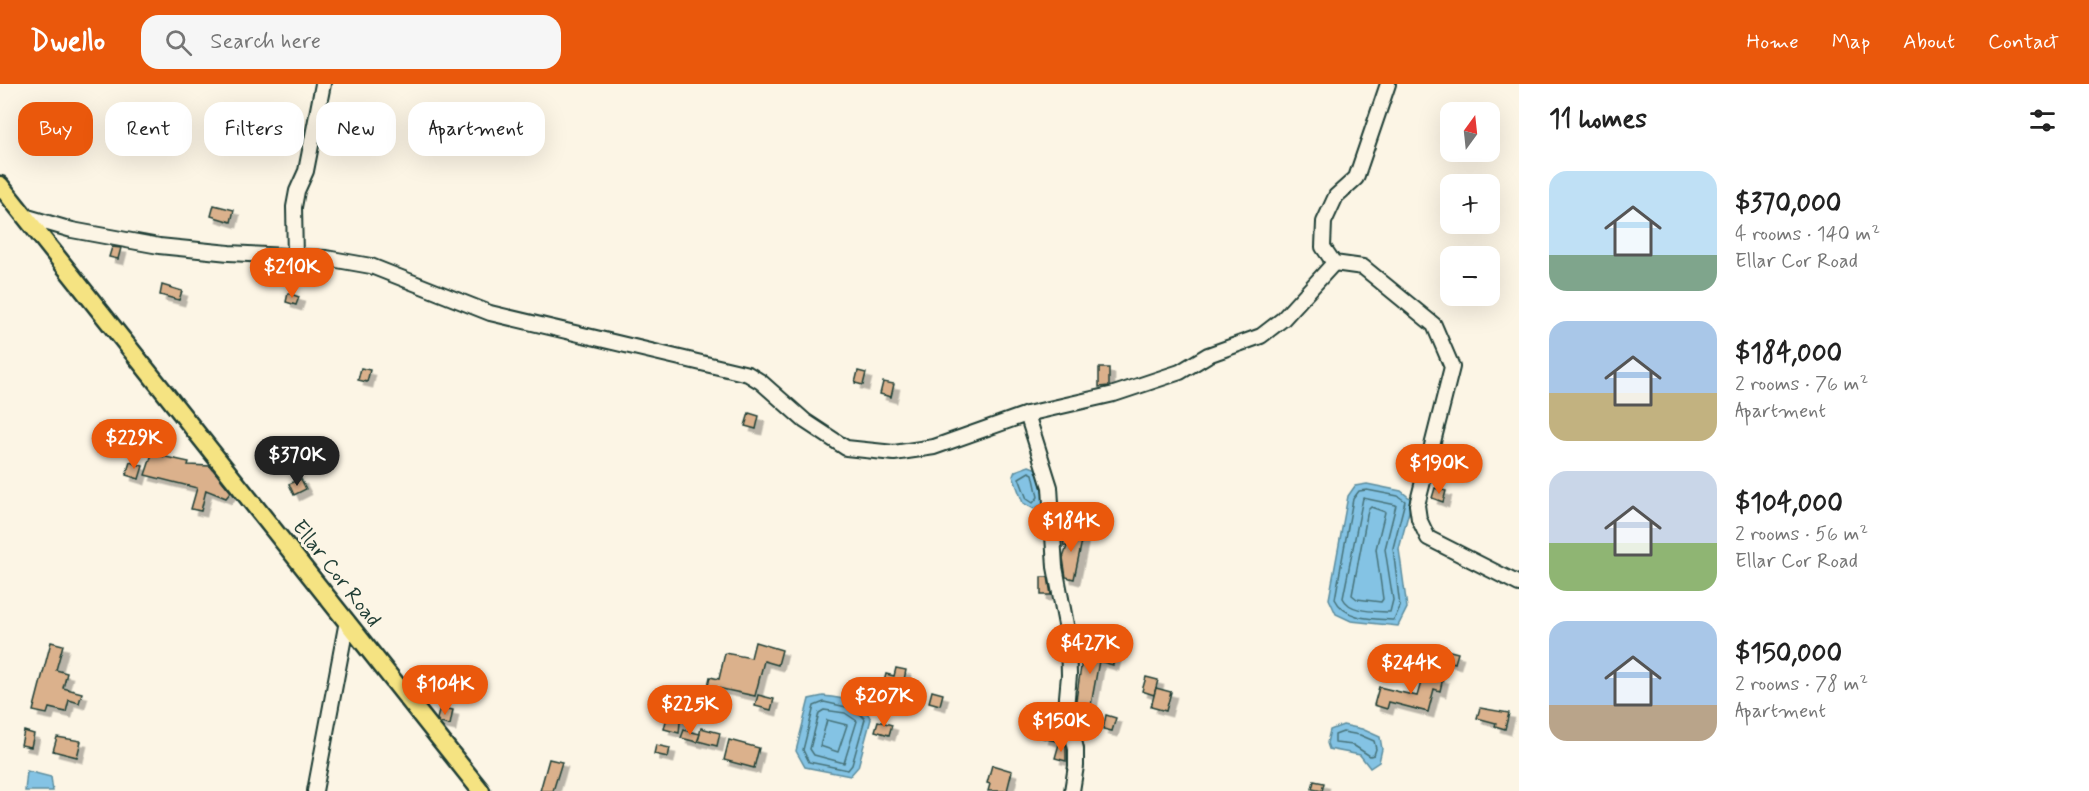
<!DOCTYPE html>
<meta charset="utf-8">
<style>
body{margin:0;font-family:Mynerve,sans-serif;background:#f6f6f6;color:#222;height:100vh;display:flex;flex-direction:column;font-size:22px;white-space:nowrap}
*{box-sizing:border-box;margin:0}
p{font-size:20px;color:#767676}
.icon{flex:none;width:33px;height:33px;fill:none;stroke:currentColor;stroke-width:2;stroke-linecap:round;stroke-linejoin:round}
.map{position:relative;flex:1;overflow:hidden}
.details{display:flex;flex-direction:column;background:#fff;width:570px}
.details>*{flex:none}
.top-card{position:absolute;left:18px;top:18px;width:570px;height:54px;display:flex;gap:12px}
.needle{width:39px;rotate:15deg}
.controls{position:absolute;left:1440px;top:18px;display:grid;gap:12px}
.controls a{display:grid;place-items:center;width:60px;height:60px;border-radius:12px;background:#fff;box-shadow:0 6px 24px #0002;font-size:30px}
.price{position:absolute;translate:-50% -51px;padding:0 14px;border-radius:21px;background:#ea580c;color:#fff;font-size:20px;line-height:39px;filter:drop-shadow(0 2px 3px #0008)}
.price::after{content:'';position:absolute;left:50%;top:36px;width:18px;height:14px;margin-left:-9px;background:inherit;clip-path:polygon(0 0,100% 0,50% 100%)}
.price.active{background:#222;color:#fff}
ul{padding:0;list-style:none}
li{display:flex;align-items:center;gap:18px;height:150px;padding:0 30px}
li span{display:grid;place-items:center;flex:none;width:168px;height:120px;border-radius:18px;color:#555}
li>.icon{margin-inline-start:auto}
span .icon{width:72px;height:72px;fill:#fffc;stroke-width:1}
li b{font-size:26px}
h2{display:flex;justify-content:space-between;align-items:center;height:72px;padding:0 30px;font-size:26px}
.tag{padding:0 21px;border-radius:18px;background:#fff;box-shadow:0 6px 24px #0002;font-size:21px;line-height:54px}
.tag.active{background:#ea580c;color:#fff}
header{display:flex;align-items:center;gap:36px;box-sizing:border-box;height:84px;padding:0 30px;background:#ea580c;color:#fff}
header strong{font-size:28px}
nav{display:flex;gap:33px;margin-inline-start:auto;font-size:21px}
.search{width:420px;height:54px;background:#f6f6f6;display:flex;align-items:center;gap:15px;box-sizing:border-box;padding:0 21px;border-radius:18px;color:#767676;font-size:22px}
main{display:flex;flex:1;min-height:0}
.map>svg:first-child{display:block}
.water{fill:#84c3e4;stroke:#5c8d9e;stroke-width:1.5}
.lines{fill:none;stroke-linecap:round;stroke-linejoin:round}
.shore{stroke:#47737a;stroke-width:1.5}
.building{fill:#dbb18c;stroke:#1f3d34;stroke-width:1.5;filter:url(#shadow)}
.minor-casing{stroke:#1f3d34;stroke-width:18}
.major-casing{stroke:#1f3d34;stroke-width:21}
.minor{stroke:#fcf5e5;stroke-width:14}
.major{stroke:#f5e382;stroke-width:16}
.labels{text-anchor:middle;stroke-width:6;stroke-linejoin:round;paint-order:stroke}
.street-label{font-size:21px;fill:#1f3d34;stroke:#fcf5e5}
</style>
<header>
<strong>Dwello</strong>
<div class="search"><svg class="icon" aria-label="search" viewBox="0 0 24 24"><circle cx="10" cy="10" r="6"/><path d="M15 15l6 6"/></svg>Search here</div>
<nav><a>Home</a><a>Map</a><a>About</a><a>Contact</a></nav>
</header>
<main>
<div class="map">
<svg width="1519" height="707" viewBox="0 0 1519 707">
<defs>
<filter id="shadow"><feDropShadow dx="5.5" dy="5.5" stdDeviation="0" flood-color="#0004"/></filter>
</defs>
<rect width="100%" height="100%" fill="#fcf5e5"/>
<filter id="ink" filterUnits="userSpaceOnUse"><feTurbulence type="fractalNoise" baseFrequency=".0167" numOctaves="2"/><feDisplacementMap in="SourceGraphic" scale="12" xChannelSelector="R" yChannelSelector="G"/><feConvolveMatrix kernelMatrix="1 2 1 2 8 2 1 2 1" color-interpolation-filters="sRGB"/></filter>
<g filter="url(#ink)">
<g class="water">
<path d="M 1029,382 L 1037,385 L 1044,412 L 1043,420 L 1034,425 L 1023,419 L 1013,392 L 1015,387 Z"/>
<path d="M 1367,400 L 1401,407 L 1412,416 L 1399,465 L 1407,524 L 1398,542 L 1351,537 L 1336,530 L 1329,515 L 1348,412 L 1355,402 Z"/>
<path d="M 823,612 C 842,614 861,616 871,635 L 858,683 L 850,692 L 805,683 L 796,667 L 809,615 Z"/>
<path d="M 1343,641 L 1362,645 L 1380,653 L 1382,665 L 1379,678 L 1370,684 L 1360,671 L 1329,665 L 1327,659 L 1330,646 Z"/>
<path d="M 27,687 L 51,693 L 53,707 L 25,707 Z"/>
</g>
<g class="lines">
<g class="shore">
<path d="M 1029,388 L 1033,390 L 1038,413 L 1033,419 L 1027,415 L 1019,394 Z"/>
<path d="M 1367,406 L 1398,412 L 1405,417 L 1393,464 L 1400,523 L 1394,536 C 1373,535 1345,536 1335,515 L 1353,415 L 1359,407 Z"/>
<path d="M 1363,414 L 1396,421 L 1385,465 L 1393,516 L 1390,528 C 1375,527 1350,529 1343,514 Z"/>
<path d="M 1371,423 L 1385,428 L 1376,465 L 1383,515 L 1381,518 L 1357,515 L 1352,511 L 1368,426 Z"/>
<path d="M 824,618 L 855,625 L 865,635 L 852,681 L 848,686 L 809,678 L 803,666 L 814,622 Z"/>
<path d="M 824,626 L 845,629 L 857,637 L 844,679 L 814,671 L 810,665 L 819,629 Z"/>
<path d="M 827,636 L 847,641 L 838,668 L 820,662 Z"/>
<path d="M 1343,648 L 1360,651 L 1374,657 L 1376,665 L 1374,671 L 1370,672 L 1353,661 L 1335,659 L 1335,651 Z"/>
</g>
</g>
<g class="building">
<path d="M 214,121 L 234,126 L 231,138 L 211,132 Z"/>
<path d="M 112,163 L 121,164 L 118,175 L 109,173 Z"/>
<path d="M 162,201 L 182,207 L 179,216 L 160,211 Z"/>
<path d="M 288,209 L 299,213 L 296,221 L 286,218 Z"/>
<path d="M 361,284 L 370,286 L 367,298 L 358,296 Z"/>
<path d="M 1099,284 L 1109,284 L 1109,302 L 1099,303 Z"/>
<path d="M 858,287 L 866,289 L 863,301 L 855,299 Z"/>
<path d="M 883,298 L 894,300 L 891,313 L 880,310 Z"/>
<path d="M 749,329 L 759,332 L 756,345 L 745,342 Z"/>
<path d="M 152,370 L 189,378 L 188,381 L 210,382 L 231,408 L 226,414 L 206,406 L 201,427 L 191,425 L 197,404 L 145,391 Z"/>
<path d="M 1448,376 L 1465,381 L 1462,393 L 1445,388 Z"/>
<path d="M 130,378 L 143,382 L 139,395 L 126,391 Z"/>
<path d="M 301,395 L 306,405 L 294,411 L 289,400 Z"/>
<path d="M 1435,404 L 1446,407 L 1443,418 L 1432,414 Z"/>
<path d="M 1062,446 L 1083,452 L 1074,495 L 1066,493 L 1063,474 L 1067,462 L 1064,462 Z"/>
<path d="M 1041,493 L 1048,493 L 1051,511 L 1041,511 Z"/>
<path d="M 51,558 L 63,561 L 56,586 L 67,589 L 63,604 L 82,609 L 79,619 L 69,616 L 66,628 L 49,624 L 47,630 L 33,627 Z"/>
<path d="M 755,558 L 782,566 L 778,581 L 764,577 L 755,612 L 708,602 L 710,593 L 719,595 L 725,569 L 751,574 Z"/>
<path d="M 1081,559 L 1116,568 L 1113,581 L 1099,577 L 1089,632 L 1076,628 L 1075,623 L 1082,576 L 1078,574 Z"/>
<path d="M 1435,563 L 1458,569 L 1455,579 L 1432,573 Z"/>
<path d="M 896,584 L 906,586 L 904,596 L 912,598 L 907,616 L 898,613 L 900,605 L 883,601 L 886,590 L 894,592 Z"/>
<path d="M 1424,588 L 1443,594 L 1440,607 L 1434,605 L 1428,628 L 1389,618 L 1387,625 L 1374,621 L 1379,603 L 1417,612 Z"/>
<path d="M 1146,593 L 1158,596 L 1154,611 L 1142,607 Z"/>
<path d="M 1156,604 L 1171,608 L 1166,627 L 1151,623 Z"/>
<path d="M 932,607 L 943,610 L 940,621 L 929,618 Z"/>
<path d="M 758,611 L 774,615 L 771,626 L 755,622 Z"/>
<path d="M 440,623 L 453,626 L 450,641 L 440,639 L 437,635 Z"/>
<path d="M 1480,624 L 1509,629 L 1505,645 L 1495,642 L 1496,639 L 1477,634 Z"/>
<path d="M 669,625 L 681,628 L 679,649 L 664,645 Z"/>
<path d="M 1050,631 L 1059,634 L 1061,640 L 1056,657 L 1043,654 Z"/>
<path d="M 1106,631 L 1116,634 L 1112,647 L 1103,645 Z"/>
<path d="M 878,637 L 892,641 L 889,651 L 875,647 Z"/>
<path d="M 701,644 L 720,649 L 717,662 L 698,657 Z"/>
<path d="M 684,646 L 700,650 L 697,658 L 681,654 Z"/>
<path d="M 24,647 L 34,650 L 31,663 L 21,661 Z"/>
<path d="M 57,653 L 81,657 L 77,673 L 53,667 Z"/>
<path d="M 729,656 L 759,664 L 754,684 L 724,676 Z"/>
<path d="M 1059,660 L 1066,661 L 1066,677 L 1055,674 Z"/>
<path d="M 656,661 L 670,664 L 668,673 L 654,670 Z"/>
<path d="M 549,675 L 562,678 L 553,707 L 540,707 Z"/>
<path d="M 992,681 L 1012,687 L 1007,707 L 988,707 L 990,700 L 987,699 Z"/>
<path d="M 1314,697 L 1324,699 L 1322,707 L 1312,705 Z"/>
</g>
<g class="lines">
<defs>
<g id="minor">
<path d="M 1388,0 L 1356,94 L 1336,112 L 1324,138 L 1323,163 L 1334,179 L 1363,183 L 1434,241 L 1452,283 L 1417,421 L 1419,435 L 1428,454 L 1519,500"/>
<path d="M 24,132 L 72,146 L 159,162 L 229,169 L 326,174 L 371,182 L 490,229 L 748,290 L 761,298 L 805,337 L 846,364 L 894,369 L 934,363 L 1027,330 L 1114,310 L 1180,288 L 1208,271 L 1261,252 L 1283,235 L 1334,179"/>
<path d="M 295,173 L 294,123 L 297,107 L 306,87 L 323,0"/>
<path d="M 1027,330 L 1050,403 L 1055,483 L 1068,551 L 1069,591 L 1066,624 L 1076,665 L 1076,682 L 1072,707"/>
<path d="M 315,707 L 347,537"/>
</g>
<path id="major" d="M 0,101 L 481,707"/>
</defs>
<use href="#minor" class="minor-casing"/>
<use href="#major" class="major-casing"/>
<use href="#minor" class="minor"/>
<use href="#major" class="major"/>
</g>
</g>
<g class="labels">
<g class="street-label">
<text transform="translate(337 489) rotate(52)" y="7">Ellar Cor Road</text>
</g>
</g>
</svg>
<div class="controls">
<a><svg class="needle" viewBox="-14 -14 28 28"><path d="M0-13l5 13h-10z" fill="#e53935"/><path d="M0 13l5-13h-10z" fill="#767676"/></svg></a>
<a>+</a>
<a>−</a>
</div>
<b class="price" style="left:292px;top:215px">$210K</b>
<b class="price" style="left:134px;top:386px">$229K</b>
<b class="price active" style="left:297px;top:403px">$370K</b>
<b class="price" style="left:1439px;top:411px">$190K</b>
<b class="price" style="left:1071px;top:469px">$184K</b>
<b class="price" style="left:1090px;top:591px">$427K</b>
<b class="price" style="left:1411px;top:611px">$244K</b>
<b class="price" style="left:445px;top:632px">$104K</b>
<b class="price" style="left:884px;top:644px">$207K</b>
<b class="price" style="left:690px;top:652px">$225K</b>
<b class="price" style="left:1061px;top:669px">$150K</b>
<div class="top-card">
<a class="tag active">Buy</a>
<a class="tag">Rent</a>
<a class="tag">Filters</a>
<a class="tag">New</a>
<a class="tag">Apartment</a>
</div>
</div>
<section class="details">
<h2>11 homes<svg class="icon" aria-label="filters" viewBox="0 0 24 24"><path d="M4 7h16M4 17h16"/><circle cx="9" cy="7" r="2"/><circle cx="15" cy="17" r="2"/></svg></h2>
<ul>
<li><span style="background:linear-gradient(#bfe0f5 70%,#7fa58c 0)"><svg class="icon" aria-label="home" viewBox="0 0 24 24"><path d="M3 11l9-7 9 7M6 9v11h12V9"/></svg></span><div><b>$370,000</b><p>4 rooms · 140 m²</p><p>Ellar Cor Road</p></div></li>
<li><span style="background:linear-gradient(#a9c7e8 60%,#c2b280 0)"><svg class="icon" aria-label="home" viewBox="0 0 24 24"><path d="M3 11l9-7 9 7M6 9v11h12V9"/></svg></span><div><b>$184,000</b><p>2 rooms · 76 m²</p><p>Apartment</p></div></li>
<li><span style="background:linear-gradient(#c9d6e8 60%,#8fb573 0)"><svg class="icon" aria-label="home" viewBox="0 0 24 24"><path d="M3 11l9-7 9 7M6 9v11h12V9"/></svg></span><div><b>$104,000</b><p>2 rooms · 56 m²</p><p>Ellar Cor Road</p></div></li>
<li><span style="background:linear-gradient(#a9c7e8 70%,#b9a48a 0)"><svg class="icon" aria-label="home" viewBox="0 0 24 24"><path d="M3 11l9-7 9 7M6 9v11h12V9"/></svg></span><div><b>$150,000</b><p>2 rooms · 78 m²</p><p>Apartment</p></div></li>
</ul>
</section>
</main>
